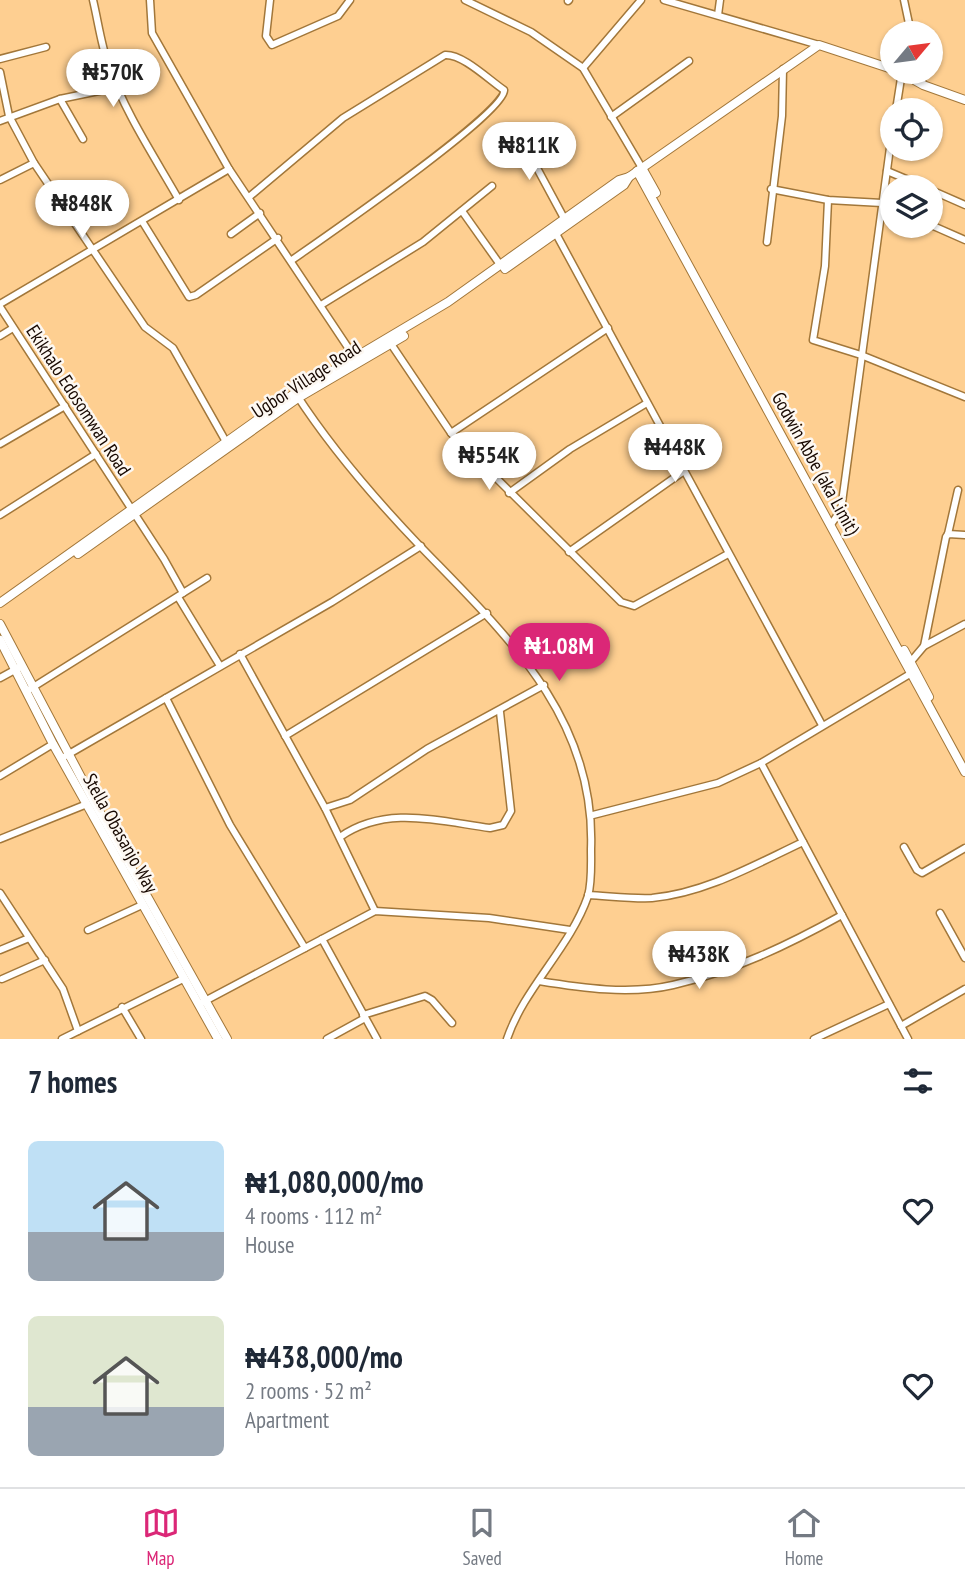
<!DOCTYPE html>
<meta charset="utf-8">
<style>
body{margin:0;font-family:"PT Sans Narrow",sans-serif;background:#f2f2f3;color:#1f2937;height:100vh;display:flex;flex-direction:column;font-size:26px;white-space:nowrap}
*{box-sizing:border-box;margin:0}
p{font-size:23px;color:#747a83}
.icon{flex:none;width:38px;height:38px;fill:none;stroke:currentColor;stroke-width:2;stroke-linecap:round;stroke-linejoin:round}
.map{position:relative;height:1039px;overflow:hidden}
.details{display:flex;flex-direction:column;background:#fff;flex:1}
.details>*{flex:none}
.needle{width:46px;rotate:61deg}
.fabs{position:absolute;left:880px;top:21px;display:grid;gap:14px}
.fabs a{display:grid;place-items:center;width:63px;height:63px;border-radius:50%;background:#fff;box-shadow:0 2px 5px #0004;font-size:35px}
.price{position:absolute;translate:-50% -60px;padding:0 16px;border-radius:24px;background:#fff;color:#222;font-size:23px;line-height:46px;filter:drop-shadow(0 2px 4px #0008)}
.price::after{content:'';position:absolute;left:50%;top:42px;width:21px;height:16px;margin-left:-10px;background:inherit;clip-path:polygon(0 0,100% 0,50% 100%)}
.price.current{background:#db2777;color:#fff}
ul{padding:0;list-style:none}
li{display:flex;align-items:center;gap:21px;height:175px;padding:0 28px}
li span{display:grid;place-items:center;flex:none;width:196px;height:140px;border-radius:10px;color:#555}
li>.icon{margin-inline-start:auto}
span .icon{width:84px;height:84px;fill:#fffc;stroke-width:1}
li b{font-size:30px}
h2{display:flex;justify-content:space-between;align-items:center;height:84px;padding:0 28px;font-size:30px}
.dock{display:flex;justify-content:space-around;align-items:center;height:98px;border-top:2px solid #e0e1e3;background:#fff;font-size:19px;color:#747a83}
.dock a{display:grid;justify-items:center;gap:4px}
.dock .current{color:#db2777}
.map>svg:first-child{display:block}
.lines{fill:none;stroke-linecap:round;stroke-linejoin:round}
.minor-casing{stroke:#a2773a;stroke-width:9}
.tertiary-casing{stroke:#a2773a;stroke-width:10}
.minor{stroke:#fff;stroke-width:6}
.tertiary{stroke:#fff;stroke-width:8}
.labels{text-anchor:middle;stroke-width:5;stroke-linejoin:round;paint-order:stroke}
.street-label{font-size:19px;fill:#170800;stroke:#fdf8f2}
</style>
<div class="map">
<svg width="965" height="1039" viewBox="0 0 965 1039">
<rect width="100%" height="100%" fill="#fecf91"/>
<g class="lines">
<defs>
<g id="minor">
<path d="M 93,0 C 98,21 101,44 108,64 C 125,113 154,156 179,200"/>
<path d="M 150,0 L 152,33 L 229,169 L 355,358"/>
<path d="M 270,0 L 266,36 L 272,45 L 338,16 L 350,0"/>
<path d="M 465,0 L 531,32 L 583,68 L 642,168"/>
<path d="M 664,0 L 819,45"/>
<path d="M 904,0 L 911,33"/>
<path d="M 568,1 L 569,0"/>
<path d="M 718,15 L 720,0"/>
<path d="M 0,59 L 46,47"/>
<path d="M 583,68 L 641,0"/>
<path d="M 0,72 L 9,116 L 34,163 L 145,327 L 173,348 L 225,440"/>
<path d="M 920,72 L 923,85"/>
<path d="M 60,99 L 83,139"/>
<path d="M 896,110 L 902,72"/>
<path d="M 611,117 L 689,61"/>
<path d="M 0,121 L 60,99 L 118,87"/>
<path d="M 517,131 L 565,220"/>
<path d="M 887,171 L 925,187"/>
<path d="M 0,180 L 34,163"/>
<path d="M 771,189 L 828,200 L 882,203 L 892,207"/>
<path d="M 931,190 L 965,205"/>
<path d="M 249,197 L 343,118 L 445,55 C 463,54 489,80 504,90 C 508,111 319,241 292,260"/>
<path d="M 828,200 L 825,266 L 813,340 L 861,355 L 965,397"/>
<path d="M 462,211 L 501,266"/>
<path d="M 142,221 L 189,297 L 196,295 L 278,238"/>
<path d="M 931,225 L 965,240"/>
<path d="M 554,230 L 822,725"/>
<path d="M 231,234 L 260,213"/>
<path d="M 767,242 L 782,116 L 783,69"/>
<path d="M 0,304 L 229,169"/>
<path d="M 321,305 L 423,242 L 492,186"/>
<path d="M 0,307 L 164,559 L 183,593 L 30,689"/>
<path d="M 0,336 L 13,328"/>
<path d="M 389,341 L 451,433 L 621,602 L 634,606 L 728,554"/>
<path d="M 296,394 C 331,448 376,500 420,546 C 504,633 596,716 591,849 C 591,863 592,882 588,896 C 570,948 524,988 507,1039"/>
<path d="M 451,433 L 608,328"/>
<path d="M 0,444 L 65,406"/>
<path d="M 509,493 L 570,449 L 647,403"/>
<path d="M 0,515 L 96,454"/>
<path d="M 832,523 L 841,510 L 892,133"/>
<path d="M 948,534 L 958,490"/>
<path d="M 569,552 L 684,471"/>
<path d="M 183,593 L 207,578"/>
<path d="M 178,597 L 220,666"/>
<path d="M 924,646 L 946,537 L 948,534 L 965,535"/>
<path d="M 240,654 L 325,808 L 375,911"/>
<path d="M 908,665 L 924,646 L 965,624"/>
<path d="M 0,678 L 22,666"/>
<path d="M 166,698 L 230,825 L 305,948"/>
<path d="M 285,736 L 487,613"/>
<path d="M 62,758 L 332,602 L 421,546"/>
<path d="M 0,776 L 53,744"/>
<path d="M 325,808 L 350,800 L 427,749 L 544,685"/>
<path d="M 593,815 L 718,783 L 761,763"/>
<path d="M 340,837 C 386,805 438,821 490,828 L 503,825 L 511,811 L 500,712"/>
<path d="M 0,839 L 87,804"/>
<path d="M 904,847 L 917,870 L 922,873 L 965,848"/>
<path d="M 0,893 L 63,989 L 78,1031"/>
<path d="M 588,895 C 609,896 632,899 652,898 C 706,893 756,864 803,842"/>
<path d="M 940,913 L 965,958"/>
<path d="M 88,930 L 142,905"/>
<path d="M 322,939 L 377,1039"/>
<path d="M 0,950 L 29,938"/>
<path d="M 2,979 L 45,960"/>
<path d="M 539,981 C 582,988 630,995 673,985 C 734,971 788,945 842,915"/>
<path d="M 203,1002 L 375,911 L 489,918 L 570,930"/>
<path d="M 122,1007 L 141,1039"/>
<path d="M 363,1015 L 425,996 L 432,1000 L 452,1023"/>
<path d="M 901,1026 L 965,989"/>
<path d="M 62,1039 L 183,979"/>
<path d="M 327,1039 L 365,1018"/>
<path d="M 814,1039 L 889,1004"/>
<path d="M 908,1039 L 761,763 L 910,674"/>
</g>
<g id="tertiary">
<path d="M 900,72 L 923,85 L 965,100"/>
<path d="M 642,168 L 656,193"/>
<path d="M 637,171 L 965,772"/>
<path d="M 505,269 L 624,185 L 629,177"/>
<path d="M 78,554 L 298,398 L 404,336"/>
<path d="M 0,603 L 295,393 L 448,302 L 619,180 L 629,177 L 819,45 L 892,69"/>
<path d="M 0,624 L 93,800 L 227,1039"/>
<path d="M 0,640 L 53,744 L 218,1039"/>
<path d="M 904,650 L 929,697"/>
</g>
</defs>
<use href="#minor" class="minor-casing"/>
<use href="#tertiary" class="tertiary-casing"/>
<use href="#minor" class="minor"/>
<use href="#tertiary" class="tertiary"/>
</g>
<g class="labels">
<g class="street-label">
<text transform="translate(306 379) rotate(-33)" y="7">Ugbor Village Road</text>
<text transform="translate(79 400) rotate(57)" y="7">Ekikhalo Edosomwan Road</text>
<text transform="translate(816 463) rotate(61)" y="7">Godwin Abbe (aka Limit)</text>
<text transform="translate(121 833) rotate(61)" y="7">Stella Obasanjo Way</text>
</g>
</g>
</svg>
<div class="fabs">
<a><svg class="needle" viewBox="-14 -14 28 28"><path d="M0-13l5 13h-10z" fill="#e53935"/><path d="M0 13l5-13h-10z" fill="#747a83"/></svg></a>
<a><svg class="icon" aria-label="locate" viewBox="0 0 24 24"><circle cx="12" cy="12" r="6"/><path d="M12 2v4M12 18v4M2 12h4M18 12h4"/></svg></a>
<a><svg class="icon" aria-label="layers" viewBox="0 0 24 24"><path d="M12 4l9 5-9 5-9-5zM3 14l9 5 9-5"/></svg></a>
</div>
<b class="price" style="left:113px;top:109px">₦570K</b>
<b class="price" style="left:529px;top:182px">₦811K</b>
<b class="price" style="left:82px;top:240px">₦848K</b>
<b class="price" style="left:675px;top:484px">₦448K</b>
<b class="price" style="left:489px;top:492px">₦554K</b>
<b class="price current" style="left:559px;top:683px">₦1.08M</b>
<b class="price" style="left:699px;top:991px">₦438K</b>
</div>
<section class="details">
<h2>7 homes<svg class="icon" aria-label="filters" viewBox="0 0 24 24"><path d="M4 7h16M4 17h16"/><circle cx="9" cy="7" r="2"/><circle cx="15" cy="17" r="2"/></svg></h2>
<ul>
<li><span style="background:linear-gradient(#bfe0f5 65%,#9aa5b1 0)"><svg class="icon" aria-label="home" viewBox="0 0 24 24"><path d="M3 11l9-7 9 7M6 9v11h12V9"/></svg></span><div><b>₦1,080,000/mo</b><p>4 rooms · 112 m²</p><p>House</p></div><svg class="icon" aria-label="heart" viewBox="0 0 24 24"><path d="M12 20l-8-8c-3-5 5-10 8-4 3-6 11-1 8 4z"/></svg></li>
<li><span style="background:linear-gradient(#dfe7d0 65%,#9aa5b1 0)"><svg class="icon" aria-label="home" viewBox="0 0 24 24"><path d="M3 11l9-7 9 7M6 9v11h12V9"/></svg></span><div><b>₦438,000/mo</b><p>2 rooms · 52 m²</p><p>Apartment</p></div><svg class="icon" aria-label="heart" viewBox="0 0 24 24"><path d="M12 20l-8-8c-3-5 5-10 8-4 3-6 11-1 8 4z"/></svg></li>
</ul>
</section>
<nav class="dock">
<a class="current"><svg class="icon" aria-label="map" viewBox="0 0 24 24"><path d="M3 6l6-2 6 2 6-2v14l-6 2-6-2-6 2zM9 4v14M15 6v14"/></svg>Map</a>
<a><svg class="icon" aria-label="saved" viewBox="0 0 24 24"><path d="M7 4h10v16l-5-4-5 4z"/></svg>Saved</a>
<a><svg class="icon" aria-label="home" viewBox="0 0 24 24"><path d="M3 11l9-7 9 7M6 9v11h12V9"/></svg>Home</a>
</nav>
